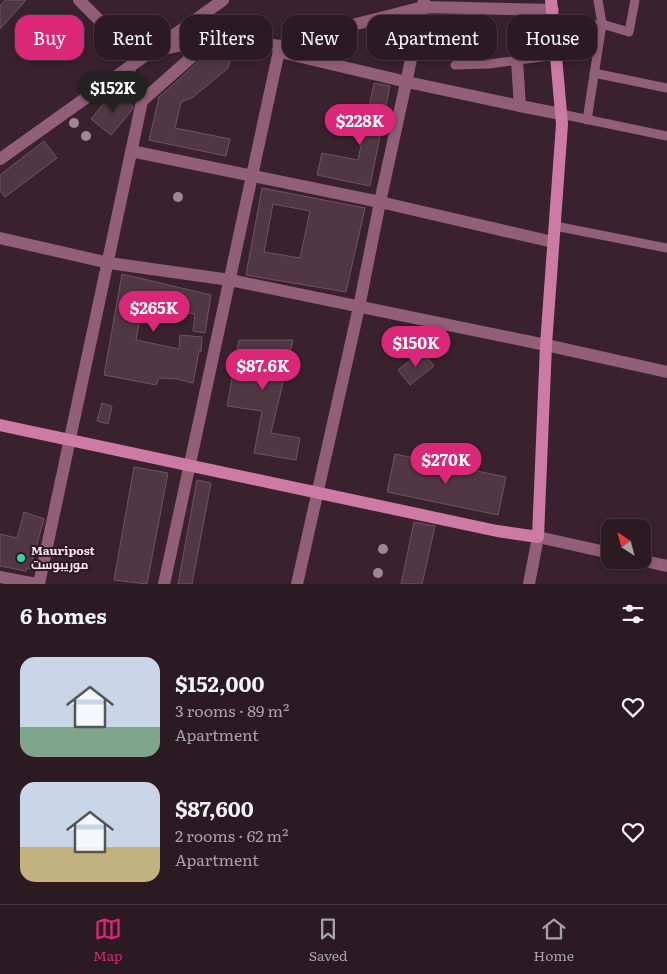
<!DOCTYPE html>
<meta charset="utf-8">
<style>
body{margin:0;font-family:Literata,Cairo,serif;background:#33232a;color:#f1f3f6;height:100vh;display:flex;flex-direction:column;font-size:19px;white-space:nowrap}
*{box-sizing:border-box;margin:0}
p{font-size:16px;color:#a6a1a5}
.icon{flex:none;width:28px;height:28px;fill:none;stroke:currentColor;stroke-width:2;stroke-linecap:round;stroke-linejoin:round}
.map{position:relative;height:584px;overflow:hidden}
.panel{display:flex;flex-direction:column;background:#2b1a22;flex:1}
.panel>*{flex:none}
.guide{position:absolute;left:15px;top:15px;width:638px;height:45px;display:flex;gap:10px}
.needle{width:32px;rotate:324deg}
.fabs{position:absolute;left:601px;top:519px;display:grid;gap:10px}
.fabs a{display:grid;place-items:center;width:50px;height:50px;border-radius:10px;background:#2b1a22;box-shadow:0 2px 8px #0003,0 0 0 1px #473840;font-size:25px}
.price{position:absolute;translate:-50% -42px;padding:0 11px;border-radius:18px;background:#db2777;color:#fff;font-size:16px;line-height:32px;filter:drop-shadow(0 1px 2px #0008)}
.price::after{content:'';position:absolute;left:50%;top:30px;width:15px;height:11px;margin-left:-8px;background:inherit;clip-path:polygon(0 0,100% 0,50% 100%)}
.price.on{background:#222;color:#fff}
ul{padding:0;list-style:none}
li{display:flex;align-items:center;gap:15px;height:125px;padding:0 20px}
li span{display:grid;place-items:center;flex:none;width:140px;height:100px;border-radius:15px;color:#555}
li>.icon{margin-inline-start:auto}
span .icon{width:60px;height:60px;fill:#fffc;stroke-width:1}
li b{font-size:21px}
h2{display:flex;justify-content:space-between;align-items:center;height:60px;padding:0 20px;font-size:21px}
.tag{padding:0 18px;border-radius:15px;background:#2b1a22;box-shadow:0 2px 8px #0003,0 0 0 1px #473840;font-size:18px;line-height:45px}
.tag.on{background:#db2777;color:#fff}
.menu{display:flex;justify-content:space-around;align-items:center;height:70px;border-top:1px solid #473840;background:#2b1a22;font-size:14px;color:#a6a1a5}
.menu a{display:grid;justify-items:center;gap:2px}
.menu .on{color:#db2777}
.map>svg:first-child{display:block}
.building{fill:#503743;stroke:#6f5461;fill-rule:evenodd}
.lines{fill:none;stroke-linecap:round;stroke-linejoin:round}
.lane{stroke:#925f78;stroke-width:9}
.street{stroke:#925f78;stroke-width:12}
.secondary{stroke:#cd7ba4;stroke-width:12}
.tree{fill:#9f8893}
.poi-dot{fill:#33d4a8;stroke:#2f1823;stroke-width:2}
.labels{text-anchor:middle;stroke-width:4;stroke-linejoin:round;paint-order:stroke}
.poi-label{font-size:12px;font-weight:bold;fill:#f8e7ee;stroke:#2f1823;text-anchor:start}
</style>
<div class="map">
<svg width="667" height="584" viewBox="0 0 667 584">
<rect width="100%" height="100%" fill="#39222d"/>
<g class="building">
<path d="M 5,0 L 26,0 L 0,29 L 0,6 Z"/>
<path d="M 215,47 L 233,51 L 228,68 L 192,98 L 181,102 L 175,128 L 230,139 L 226,156 L 149,140 L 159,97 Z"/>
<path d="M 374,83 L 390,86 L 370,186 L 317,175 L 322,153 L 358,160 Z"/>
<path d="M 114,91 L 133,106 L 132,110 L 111,135 L 91,119 Z"/>
<path d="M 44,141 L 57,158 L 5,197 L 0,191 L 0,175 Z"/>
<path d="M 262,188 L 365,208 L 346,292 L 246,275 ZM 273,204 L 310,211 L 300,258 L 264,252 Z"/>
<path d="M 122,274 L 211,295 L 205,333 L 193,331 L 195,314 L 142,307 L 136,340 L 179,349 L 180,335 L 202,337 L 201,352 L 199,351 L 193,383 L 177,379 L 159,378 L 156,385 L 104,375 Z"/>
<path d="M 239,340 L 293,340 L 271,433 L 300,438 L 296,460 L 254,453 L 262,411 L 227,406 Z"/>
<path d="M 422,351 L 434,366 L 410,385 L 398,370 Z"/>
<path d="M 102,403 L 112,406 L 108,424 L 97,421 Z"/>
<path d="M 395,454 L 506,477 L 498,515 L 387,492 Z"/>
<path d="M 134,467 L 168,473 L 147,584 L 114,580 Z"/>
<path d="M 197,480 L 211,483 L 192,584 L 178,584 Z"/>
<path d="M 24,512 L 44,519 L 30,569 L 27,568 L 26,571 L 0,566 L 0,534 L 17,538 Z"/>
<path d="M 414,522 L 435,526 L 422,584 L 401,584 Z"/>
</g>
<g class="lines">
<g class="lane">
<path d="M 554,32 L 602,24 L 629,32 L 635,0"/>
<path d="M 455,65 L 489,64 L 556,55"/>
<path d="M 594,73 L 667,88"/>
<path d="M 561,114 L 667,136"/>
<path d="M 587,120 L 602,24 L 598,0"/>
<path d="M 555,226 L 667,248"/>
</g>
<g class="street">
<path d="M 79,0 L 139,60"/>
<path d="M 152,51 L 212,39 L 239,40 L 280,46 L 333,30 L 423,7 L 553,10"/>
<path d="M 280,52 L 407,82 L 520,106 L 517,61"/>
<path d="M 142,101 L 211,40"/>
<path d="M 520,106 L 561,114"/>
<path d="M 131,151 L 380,202 L 553,242"/>
<path d="M 0,159 L 223,0"/>
<path d="M 0,238 L 109,263 L 230,280 L 546,345 L 667,372"/>
<path d="M 640,560 L 667,566"/>
<path d="M 0,577 L 36,584"/>
<path d="M 39,584 L 142,101 L 128,68"/>
<path d="M 164,584 L 280,46"/>
<path d="M 297,584 L 359,307 L 380,202 L 424,0"/>
<path d="M 529,584 L 538,537 L 610,553"/>
</g>
<path class="secondary" d="M 0,425 L 497,531 L 538,537 L 546,345 L 562,124 L 551,0"/>
</g>
<g class="tree">
<circle cx="74" cy="123" r="5"/>
<circle cx="86" cy="136" r="5"/>
<circle cx="178" cy="197" r="5"/>
<circle cx="383" cy="549" r="5"/>
<circle cx="378" cy="573" r="5"/>
</g>
<circle class="poi-dot" cx="21" cy="558" r="5"/>
<g class="labels">
<g class="poi-label">
<text x="31" y="555">Mauripost<tspan x="31" dy="14">موريبوست</tspan></text>
</g>
</g>
</svg>
<div class="fabs">
<a><svg class="needle" viewBox="-14 -14 28 28"><path d="M0-13l5 13h-10z" fill="#e53935"/><path d="M0 13l5-13h-10z" fill="#a6a1a5"/></svg></a>
</div>
<b class="price on" style="left:113px;top:113px">$152K</b>
<b class="price" style="left:360px;top:146px">$228K</b>
<b class="price" style="left:154px;top:333px">$265K</b>
<b class="price" style="left:416px;top:368px">$150K</b>
<b class="price" style="left:263px;top:391px">$87.6K</b>
<b class="price" style="left:446px;top:485px">$270K</b>
<div class="guide">
<a class="tag on">Buy</a>
<a class="tag">Rent</a>
<a class="tag">Filters</a>
<a class="tag">New</a>
<a class="tag">Apartment</a>
<a class="tag">House</a>
</div>
</div>
<section class="panel">
<h2>6 homes<svg class="icon" aria-label="filters" viewBox="0 0 24 24"><path d="M4 7h16M4 17h16"/><circle cx="9" cy="7" r="2"/><circle cx="15" cy="17" r="2"/></svg></h2>
<ul>
<li><span style="background:linear-gradient(#c9d6e8 70%,#7fa58c 0)"><svg class="icon" aria-label="home" viewBox="0 0 24 24"><path d="M3 11l9-7 9 7M6 9v11h12V9"/></svg></span><div><b>$152,000</b><p>3 rooms · 89 m²</p><p>Apartment</p></div><svg class="icon" aria-label="heart" viewBox="0 0 24 24"><path d="M12 20l-8-8c-3-5 5-10 8-4 3-6 11-1 8 4z"/></svg></li>
<li><span style="background:linear-gradient(#c9d6e8 65%,#c2b280 0)"><svg class="icon" aria-label="home" viewBox="0 0 24 24"><path d="M3 11l9-7 9 7M6 9v11h12V9"/></svg></span><div><b>$87,600</b><p>2 rooms · 62 m²</p><p>Apartment</p></div><svg class="icon" aria-label="heart" viewBox="0 0 24 24"><path d="M12 20l-8-8c-3-5 5-10 8-4 3-6 11-1 8 4z"/></svg></li>
</ul>
</section>
<nav class="menu">
<a class="on"><svg class="icon" aria-label="map" viewBox="0 0 24 24"><path d="M3 6l6-2 6 2 6-2v14l-6 2-6-2-6 2zM9 4v14M15 6v14"/></svg>Map</a>
<a><svg class="icon" aria-label="saved" viewBox="0 0 24 24"><path d="M7 4h10v16l-5-4-5 4z"/></svg>Saved</a>
<a><svg class="icon" aria-label="home" viewBox="0 0 24 24"><path d="M3 11l9-7 9 7M6 9v11h12V9"/></svg>Home</a>
</nav>
